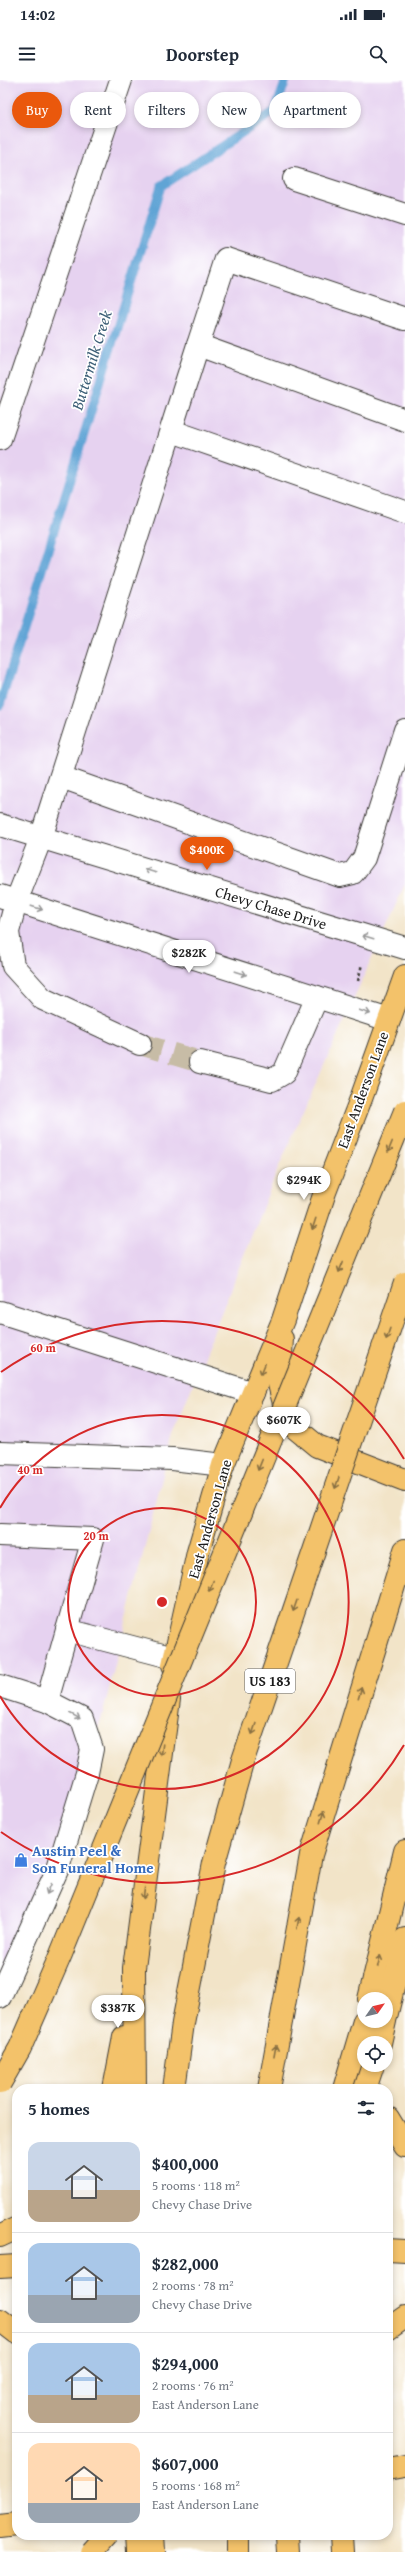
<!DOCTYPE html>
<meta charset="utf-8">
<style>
body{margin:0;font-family:"Gentium Book Plus",serif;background:#f6f6f7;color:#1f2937;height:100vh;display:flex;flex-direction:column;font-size:15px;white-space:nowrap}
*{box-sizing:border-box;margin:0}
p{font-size:13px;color:#747a83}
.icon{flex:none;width:22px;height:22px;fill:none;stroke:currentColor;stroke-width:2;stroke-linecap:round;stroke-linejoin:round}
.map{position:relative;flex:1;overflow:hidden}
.side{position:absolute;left:12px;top:2004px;width:381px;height:456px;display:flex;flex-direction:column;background:#fff;border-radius:16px;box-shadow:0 2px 6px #0003}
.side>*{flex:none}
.top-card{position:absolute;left:12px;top:12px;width:381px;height:36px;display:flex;gap:8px}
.needle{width:26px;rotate:56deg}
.buttons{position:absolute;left:357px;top:1912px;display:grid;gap:8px}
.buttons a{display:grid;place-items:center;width:36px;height:36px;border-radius:50%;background:#fff;box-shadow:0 2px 6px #0003;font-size:20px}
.price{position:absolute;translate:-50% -34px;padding:0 9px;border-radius:14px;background:#fff;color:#222;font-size:13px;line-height:26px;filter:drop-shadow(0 1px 2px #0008)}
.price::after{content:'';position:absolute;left:50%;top:24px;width:12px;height:9px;margin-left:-6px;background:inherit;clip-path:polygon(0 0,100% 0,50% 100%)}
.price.active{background:#ea580c;color:#fff}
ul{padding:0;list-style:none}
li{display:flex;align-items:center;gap:12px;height:100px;padding:0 16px}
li+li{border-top:1px solid #e0e1e3}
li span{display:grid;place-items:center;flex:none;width:112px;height:80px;border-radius:12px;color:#555}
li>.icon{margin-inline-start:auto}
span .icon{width:48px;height:48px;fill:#fffc;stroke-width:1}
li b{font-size:17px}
h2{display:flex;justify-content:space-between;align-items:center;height:48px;padding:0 16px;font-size:17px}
.pill{padding:0 14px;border-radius:18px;background:#fff;box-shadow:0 2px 6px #0003;font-size:14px;line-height:36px}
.pill.active{background:#ea580c;color:#fff}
.status{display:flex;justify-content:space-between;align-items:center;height:28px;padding:0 20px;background:#fff;direction:ltr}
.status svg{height:11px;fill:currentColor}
header{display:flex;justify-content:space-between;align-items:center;height:52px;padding:0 16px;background:#fff;font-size:18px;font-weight:700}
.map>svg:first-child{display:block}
.built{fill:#e6d2f0}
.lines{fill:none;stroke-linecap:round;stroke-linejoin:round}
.stream{stroke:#60a4d5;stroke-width:9}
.minor-tunnel{stroke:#c7bca6;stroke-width:22;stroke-dasharray:22 11;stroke-linecap:butt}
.minor-casing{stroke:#3c3a36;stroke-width:24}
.major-casing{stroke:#3c3a36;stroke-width:24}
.highway-casing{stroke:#3c3a36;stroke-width:24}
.path{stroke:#3c3a36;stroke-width:2.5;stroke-dasharray:3 3;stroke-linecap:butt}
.minor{stroke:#fff;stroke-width:22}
.major{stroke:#f3c26a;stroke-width:22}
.highway{stroke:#f3c26a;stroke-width:22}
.highway-bridge-casing{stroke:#3c3a36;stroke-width:24;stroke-linecap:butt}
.highway-bridge{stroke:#f3c26a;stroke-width:22}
.oneway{stroke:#999}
.oneway2{stroke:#886f43}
.ring{fill:none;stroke:#d62828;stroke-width:2}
.labels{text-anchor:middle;stroke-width:3.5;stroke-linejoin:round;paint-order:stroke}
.shield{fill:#fff;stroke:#606060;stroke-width:1}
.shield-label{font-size:14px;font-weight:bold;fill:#1c1c1c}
.street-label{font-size:15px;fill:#1c1c1c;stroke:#fff}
.shop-label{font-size:15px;font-weight:bold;fill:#366cbe;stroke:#fff;text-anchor:start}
.water-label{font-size:16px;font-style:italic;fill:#3e6078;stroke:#fff}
.centre{fill:#d62828;stroke:#fff;stroke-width:2}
.ring-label{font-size:12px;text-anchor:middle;font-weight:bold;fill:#d62828;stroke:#fff;stroke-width:3.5;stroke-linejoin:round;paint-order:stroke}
</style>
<div class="status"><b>14:02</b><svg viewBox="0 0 49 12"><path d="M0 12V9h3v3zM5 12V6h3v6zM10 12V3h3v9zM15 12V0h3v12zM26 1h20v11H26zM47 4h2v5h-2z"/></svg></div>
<header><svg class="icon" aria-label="menu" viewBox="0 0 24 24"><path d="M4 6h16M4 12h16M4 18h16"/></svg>Doorstep<svg class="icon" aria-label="search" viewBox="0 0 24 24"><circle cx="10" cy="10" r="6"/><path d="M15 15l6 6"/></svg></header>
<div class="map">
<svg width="405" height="2472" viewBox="0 0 405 2472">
<rect width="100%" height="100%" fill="#fff"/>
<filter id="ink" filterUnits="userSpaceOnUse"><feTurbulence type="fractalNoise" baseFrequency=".025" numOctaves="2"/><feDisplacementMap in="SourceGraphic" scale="8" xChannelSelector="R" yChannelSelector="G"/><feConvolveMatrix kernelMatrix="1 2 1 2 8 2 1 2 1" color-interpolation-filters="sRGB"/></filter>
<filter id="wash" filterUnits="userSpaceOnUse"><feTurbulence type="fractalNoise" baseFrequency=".012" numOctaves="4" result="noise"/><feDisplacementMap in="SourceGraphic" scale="16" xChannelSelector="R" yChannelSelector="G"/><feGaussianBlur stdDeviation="0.9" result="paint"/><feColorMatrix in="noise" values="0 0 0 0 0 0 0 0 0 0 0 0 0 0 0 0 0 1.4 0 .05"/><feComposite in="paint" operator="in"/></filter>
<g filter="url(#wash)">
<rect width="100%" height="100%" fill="#f2e4c8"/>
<path class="built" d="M 0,0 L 405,0 L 405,804 L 279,1086 L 173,1355 L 103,1633 L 44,1808 L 0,1908 Z"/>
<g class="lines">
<path class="stream" d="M 0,625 L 161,106 L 275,31 L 286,0"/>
</g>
</g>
<g filter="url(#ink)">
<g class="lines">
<path class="minor-tunnel" d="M 140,964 L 200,982"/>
<defs>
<g id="minor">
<path d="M 294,99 L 405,135"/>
<path d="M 198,265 L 226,179 L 405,239"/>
<path d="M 172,351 L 405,432"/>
<path d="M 0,359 L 121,0"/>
<path d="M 61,697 L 340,796 L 353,793 L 364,778 L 405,650"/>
<path d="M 0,745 L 405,868"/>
<path d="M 0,816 L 389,940"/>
<path d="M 140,964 L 43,919 L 13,886 L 8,852 L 16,822 L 41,758 L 198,265 L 405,340"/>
<path d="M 200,982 L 272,1000 L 284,993 L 317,917"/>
<path d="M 0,1232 L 253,1313"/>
<path d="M 0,1373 L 172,1379 L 223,1385"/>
<path d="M 0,1455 L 93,1459 L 67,1550"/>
<path d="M 0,1606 L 47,1621 L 82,1639 L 92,1669 L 87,1693 L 58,1788 L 0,1917"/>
<path d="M 47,1621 L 67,1550 L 174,1578"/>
</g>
<g id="major">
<path d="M 282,1259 L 279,1304 L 289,1343 L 317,1366 L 405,1400"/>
<path d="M 173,1585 L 198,1472 L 223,1385 L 283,1240 L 325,1112 L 362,1016 L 405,896"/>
<path d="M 369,1919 L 405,1771"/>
<path d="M 114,2009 L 124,1957"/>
<path d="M 135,2009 L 134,1888 L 169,1619"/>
<path d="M 344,2009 L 364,1941"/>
<path d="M 388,2038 L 405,2066"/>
<path d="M 0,2156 L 17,2148"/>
<path d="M 388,2170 L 405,2171"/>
<path d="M 0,2187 L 17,2186"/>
<path d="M 0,2240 L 17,2253"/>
<path d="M 388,2249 L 405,2237"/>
<path d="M 136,2455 L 137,2472"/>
<path d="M 287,2455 L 288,2472"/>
<path d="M 341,2455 L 342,2472"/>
</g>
<g id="highway">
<path d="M 386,1937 L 405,1859"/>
<path d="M 380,1963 L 385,1941"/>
<path d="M 269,2009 L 311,1775 L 405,1470"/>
<path d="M 388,2389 L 405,2386"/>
<path d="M 0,2446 L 17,2444"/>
<path d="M 152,2455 L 153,2472"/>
<path d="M 238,2455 L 238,2472"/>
</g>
</defs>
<use href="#minor" class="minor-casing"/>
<use href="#major" class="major-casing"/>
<use href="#highway" class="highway-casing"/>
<path class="path" d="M 358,901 L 362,884"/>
<use href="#minor" class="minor"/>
<use href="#major" class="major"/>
<use href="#highway" class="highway"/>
<defs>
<g id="highway-bridge">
<path d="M 0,2003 L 20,1968 L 61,1874 L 405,1031"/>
<path d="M 174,2009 L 183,1943 L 214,1783 L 243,1680 L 405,1203"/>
<path d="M 365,2009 L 373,1985"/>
<path d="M 92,2472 L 107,2455"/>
</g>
</defs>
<use href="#highway-bridge" class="highway-bridge-casing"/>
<use href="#highway-bridge" class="highway-bridge"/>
</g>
<defs><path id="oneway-shaft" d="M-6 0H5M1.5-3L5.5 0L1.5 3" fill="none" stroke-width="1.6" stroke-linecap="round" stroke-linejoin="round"/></defs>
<g class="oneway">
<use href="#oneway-shaft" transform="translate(150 791) rotate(-163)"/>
<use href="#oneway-shaft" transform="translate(37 828) rotate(18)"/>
<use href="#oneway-shaft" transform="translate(368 857) rotate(-163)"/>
<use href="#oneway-shaft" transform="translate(241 893) rotate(18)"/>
<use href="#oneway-shaft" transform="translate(365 932) rotate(18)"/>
<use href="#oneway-shaft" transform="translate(75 1636) rotate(28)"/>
<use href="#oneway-shaft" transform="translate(49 1809) rotate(114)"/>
</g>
<g class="oneway2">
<use href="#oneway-shaft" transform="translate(390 1067) rotate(112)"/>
<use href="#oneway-shaft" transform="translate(314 1144) rotate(108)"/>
<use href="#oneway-shaft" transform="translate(341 1187) rotate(112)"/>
<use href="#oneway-shaft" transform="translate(388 1254) rotate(109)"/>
<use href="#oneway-shaft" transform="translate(263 1289) rotate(112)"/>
<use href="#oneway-shaft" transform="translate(260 1385) rotate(112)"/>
<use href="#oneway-shaft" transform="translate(337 1403) rotate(109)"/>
<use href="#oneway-shaft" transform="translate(211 1506) rotate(112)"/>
<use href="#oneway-shaft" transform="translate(295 1526) rotate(109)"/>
<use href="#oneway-shaft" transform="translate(360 1613) rotate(-73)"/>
<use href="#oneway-shaft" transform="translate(254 1649) rotate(109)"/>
<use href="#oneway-shaft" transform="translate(162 1670) rotate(97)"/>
<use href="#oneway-shaft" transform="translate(322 1737) rotate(-73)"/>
<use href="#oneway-shaft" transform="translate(144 1813) rotate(97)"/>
<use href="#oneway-shaft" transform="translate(298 1843) rotate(-80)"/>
<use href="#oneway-shaft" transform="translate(379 1881) rotate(-76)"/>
<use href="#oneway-shaft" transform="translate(275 1971) rotate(-80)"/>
</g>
</g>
<g class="ring">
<circle cx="162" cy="1522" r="94"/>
<path d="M0 1428A187 187 0 1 1 0 1616"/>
<path d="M404 1665A281 281 0 0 1 1 1752M1 1292A281 281 0 0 1 404 1379"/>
</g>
<defs>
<symbol id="shop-bare" viewBox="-9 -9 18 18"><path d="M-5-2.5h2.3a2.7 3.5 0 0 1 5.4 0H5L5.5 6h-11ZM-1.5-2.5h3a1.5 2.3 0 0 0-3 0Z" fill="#3f7fe0" stroke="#fff" stroke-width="2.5" paint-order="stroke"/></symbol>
</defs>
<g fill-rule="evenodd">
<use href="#shop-bare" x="11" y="1770" width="20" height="20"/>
</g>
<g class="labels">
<rect class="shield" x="245" y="1589" width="50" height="24" rx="3"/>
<g class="shield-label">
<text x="270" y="1606">US 183</text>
</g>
<g class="street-label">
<text transform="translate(271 828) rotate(17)" y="5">Chevy Chase Drive</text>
<text transform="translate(363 1010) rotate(-70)" y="5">East Anderson Lane</text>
<text transform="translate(210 1439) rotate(-74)" y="5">East Anderson Lane</text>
</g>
<g class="shop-label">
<text x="32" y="1776">Austin Peel &amp;<tspan x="32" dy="17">Son Funeral Home</tspan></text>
</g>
<g class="water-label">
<text transform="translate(91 280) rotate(-73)" y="6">Buttermilk Creek</text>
</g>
</g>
<circle cx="162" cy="1522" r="6" class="centre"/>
<g class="ring-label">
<text x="43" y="1272">60 m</text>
<text x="30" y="1394">40 m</text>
<text x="96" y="1460">20 m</text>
</g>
</svg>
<div class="buttons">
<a><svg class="needle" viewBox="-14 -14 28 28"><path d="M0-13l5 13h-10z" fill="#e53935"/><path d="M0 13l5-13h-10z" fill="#747a83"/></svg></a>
<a><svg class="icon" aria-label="locate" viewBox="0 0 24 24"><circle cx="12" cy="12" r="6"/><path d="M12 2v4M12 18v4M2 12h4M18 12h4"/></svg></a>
</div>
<b class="price active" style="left:207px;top:791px">$400K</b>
<b class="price" style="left:189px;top:894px">$282K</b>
<b class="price" style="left:304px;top:1121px">$294K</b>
<b class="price" style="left:284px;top:1361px">$607K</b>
<b class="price" style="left:118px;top:1949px">$387K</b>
<div class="top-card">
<a class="pill active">Buy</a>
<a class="pill">Rent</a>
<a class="pill">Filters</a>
<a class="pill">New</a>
<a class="pill">Apartment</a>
</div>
<section class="side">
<h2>5 homes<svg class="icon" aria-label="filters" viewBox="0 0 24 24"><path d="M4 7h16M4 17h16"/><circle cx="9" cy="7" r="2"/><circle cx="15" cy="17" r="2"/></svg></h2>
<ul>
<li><span style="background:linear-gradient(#c9d6e8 60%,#b9a48a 0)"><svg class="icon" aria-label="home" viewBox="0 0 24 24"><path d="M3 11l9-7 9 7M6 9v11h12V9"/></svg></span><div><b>$400,000</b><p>5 rooms · 118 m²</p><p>Chevy Chase Drive</p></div></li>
<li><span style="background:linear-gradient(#a9c7e8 65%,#9aa5b1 0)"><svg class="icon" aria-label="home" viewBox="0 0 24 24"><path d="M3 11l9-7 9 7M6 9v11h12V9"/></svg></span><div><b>$282,000</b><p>2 rooms · 78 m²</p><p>Chevy Chase Drive</p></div></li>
<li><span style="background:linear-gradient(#a9c7e8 65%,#b9a48a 0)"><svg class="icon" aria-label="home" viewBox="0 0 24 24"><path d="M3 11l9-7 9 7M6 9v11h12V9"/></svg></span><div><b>$294,000</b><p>2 rooms · 76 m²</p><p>East Anderson Lane</p></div></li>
<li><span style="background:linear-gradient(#ffd9b3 75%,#9aa5b1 0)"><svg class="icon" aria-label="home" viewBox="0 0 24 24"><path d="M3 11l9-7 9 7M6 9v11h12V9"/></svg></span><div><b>$607,000</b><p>5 rooms · 168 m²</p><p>East Anderson Lane</p></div></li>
</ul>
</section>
</div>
